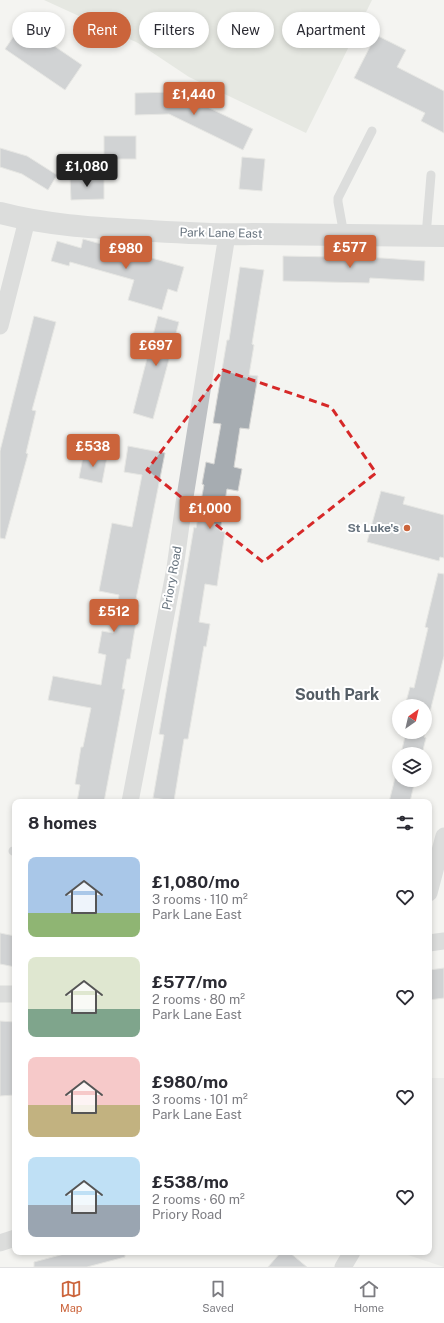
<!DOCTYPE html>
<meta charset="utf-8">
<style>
body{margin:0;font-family:"Public Sans",sans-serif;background:#f2f2f3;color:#2b2b33;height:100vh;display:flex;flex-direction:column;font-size:15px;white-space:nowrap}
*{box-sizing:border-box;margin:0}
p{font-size:13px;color:#7c7c81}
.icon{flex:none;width:22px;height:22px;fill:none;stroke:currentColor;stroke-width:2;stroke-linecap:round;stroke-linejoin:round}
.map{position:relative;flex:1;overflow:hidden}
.panel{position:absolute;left:12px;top:799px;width:420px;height:456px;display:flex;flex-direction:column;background:#fff;border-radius:8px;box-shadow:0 2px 6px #0003}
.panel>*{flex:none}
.hud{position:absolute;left:12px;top:12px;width:420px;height:36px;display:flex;gap:8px}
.needle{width:26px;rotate:34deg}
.fabs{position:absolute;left:392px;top:699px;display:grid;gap:8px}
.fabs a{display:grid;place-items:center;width:40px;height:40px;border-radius:50%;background:#fff;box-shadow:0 2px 6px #0003;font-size:20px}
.price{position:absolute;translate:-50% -34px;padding:0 9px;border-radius:4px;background:#cb643b;color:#fff;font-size:13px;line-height:26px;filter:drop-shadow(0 1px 2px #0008)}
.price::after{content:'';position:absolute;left:50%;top:24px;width:12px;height:9px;margin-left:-6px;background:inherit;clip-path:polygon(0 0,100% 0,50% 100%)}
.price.current{background:#222;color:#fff}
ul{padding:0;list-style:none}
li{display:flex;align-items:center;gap:12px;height:100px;padding:0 16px}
li span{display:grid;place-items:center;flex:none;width:112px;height:80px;border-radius:8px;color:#555}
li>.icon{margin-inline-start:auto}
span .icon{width:48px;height:48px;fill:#fffc;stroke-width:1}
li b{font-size:17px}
h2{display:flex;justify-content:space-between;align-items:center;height:48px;padding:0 16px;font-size:17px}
.chip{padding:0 14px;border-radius:18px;background:#fff;box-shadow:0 2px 6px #0003;font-size:14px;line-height:36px}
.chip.current{background:#cb643b;color:#fff}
.dock{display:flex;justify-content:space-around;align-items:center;height:56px;border-top:1px solid #e1e1e2;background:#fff;font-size:11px;color:#7c7c81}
.dock a{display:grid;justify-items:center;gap:2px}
.dock .current{color:#cb643b}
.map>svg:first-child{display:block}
.built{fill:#e2e3e2}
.green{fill:#d4d9d1}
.building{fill:#a6acb1;stroke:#d6d6d4}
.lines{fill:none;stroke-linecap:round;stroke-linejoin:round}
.service{stroke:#bec1c4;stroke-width:9}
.minor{stroke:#bec1c4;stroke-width:17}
.tertiary{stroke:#bec1c4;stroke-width:22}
.marked{fill:none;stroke:#d62828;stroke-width:3;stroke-dasharray:8 5;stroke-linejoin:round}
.poi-dot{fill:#cb643b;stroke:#fff;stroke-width:1.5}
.labels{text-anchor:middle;stroke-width:4;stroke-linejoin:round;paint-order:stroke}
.street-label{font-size:12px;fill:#67737e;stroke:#fff}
.poi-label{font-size:12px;font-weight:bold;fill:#67737e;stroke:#fff;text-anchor:end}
.district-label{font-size:16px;font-weight:bold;fill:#545d65;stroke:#fff}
</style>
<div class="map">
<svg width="444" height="1267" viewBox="0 0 444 1267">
<rect width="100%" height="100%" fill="#f4f4f1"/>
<path class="built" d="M 429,1078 L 444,1078 L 444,1267 L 399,1252 L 429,1252 Z"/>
<path class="green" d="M 44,0 L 372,0 L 306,133 L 189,77 L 138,43 Z"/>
<g class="building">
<path d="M 22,24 L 82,65 L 65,90 L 5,49 Z"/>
<path d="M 376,35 L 406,50 L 397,67 L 444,91 L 444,133 L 421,121 L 425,113 L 354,78 Z"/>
<path d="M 176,92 L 253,129 L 243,150 L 169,114 L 135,115 L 135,93 Z"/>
<rect x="104" y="136" width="32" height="23"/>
<path d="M 0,148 L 27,156 L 57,175 L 48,190 L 22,174 L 0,167 Z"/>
<path d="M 242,157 L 265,159 L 262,191 L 239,189 Z"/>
<path d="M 70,177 L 104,177 L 104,199 L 71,200 Z"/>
<path d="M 83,239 L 184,267 L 177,292 L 168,289 L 162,310 L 128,300 L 134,280 L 70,262 L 69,266 L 51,261 L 57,241 L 81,248 Z"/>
<path d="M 283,256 L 382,258 L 425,261 L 424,281 L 370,278 L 369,283 L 283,281 Z"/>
<path d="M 240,267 L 264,270 L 252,344 L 254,345 L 249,375 L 258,376 L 249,429 L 240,428 L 234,467 L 242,469 L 238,491 L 227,489 L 220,531 L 225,532 L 217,586 L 205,584 L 199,622 L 210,624 L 206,647 L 204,646 L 188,739 L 184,739 L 174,801 L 153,798 L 164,735 L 159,734 L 194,527 L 196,528 L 204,485 L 202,484 L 206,462 L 214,464 L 221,424 L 213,423 L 227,340 L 229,340 Z"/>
<path d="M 34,316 L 56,322 L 32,410 L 36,411 L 26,453 L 28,454 L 5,539 L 0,538 L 0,451 Z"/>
<path d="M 158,316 L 179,322 L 153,419 L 133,413 Z"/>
<path d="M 128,446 L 165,453 L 135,604 L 139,605 L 133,640 L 130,659 L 127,659 L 122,689 L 125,689 L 104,802 L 77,802 L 80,785 L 75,784 L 81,747 L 83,747 L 91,708 L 48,700 L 53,676 L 101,685 L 106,655 L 98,653 L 102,631 L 113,633 L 119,595 L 99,591 L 112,523 L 132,527 L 142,475 L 124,472 Z"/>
<path d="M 84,452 L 107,457 L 102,483 L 79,478 Z"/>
<path d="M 381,491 L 405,497 L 403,504 L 444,515 L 444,558 L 440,557 L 439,561 L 367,542 Z"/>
<path d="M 438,573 L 444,574 L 444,656 L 425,732 L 425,706 L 405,706 L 410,687 L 414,688 L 428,628 L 425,627 Z"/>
<path d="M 406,732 L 425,732 L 424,737 L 426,738 L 422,754 L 401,754 Z"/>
<path d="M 399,762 L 399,780 L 415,780 L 410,802 L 389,802 Z"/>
<path d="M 0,933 L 15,936 L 15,967 L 0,964 Z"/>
<path d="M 444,968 L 444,998 L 429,1000 L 429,970 Z"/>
<path d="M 0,1021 L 15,1022 L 15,1095 L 0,1096 Z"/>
<path d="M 64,1252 L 125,1252 L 125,1257 L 87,1267 L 34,1267 L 34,1262 L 64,1254 Z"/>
<path d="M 281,1252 L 289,1252 L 307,1267 L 268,1267 Z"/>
</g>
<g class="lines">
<g class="service">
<path d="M 344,235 L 338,202 L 338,198 L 372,131"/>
<path d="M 426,236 L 431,175"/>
<path d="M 13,851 L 15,852"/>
</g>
<g class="minor">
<path d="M 0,326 L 27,220"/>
<path d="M 130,802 L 175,568 L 184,503 L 227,235"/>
<path d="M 429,893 L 444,836"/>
<path d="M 429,943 L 444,941"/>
<path d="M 0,994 L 15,994"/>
<path d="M 0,1243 L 15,1238"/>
<path d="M 343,1267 L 352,1252"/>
</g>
<path class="tertiary" d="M 0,213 C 49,226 100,228 151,231 C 185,233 218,235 252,234 L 444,236"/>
</g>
<path d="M0 0H444V1267H0ZM 223,370 L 331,407 L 376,473 L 263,562 L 147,470 Z" fill="#f4f4f1" fill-opacity=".55" fill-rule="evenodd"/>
<path class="marked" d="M 223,370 L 331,407 L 376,473 L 263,562 L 147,470 Z"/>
<circle class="poi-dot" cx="407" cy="528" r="4"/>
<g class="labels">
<g class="street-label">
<text transform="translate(221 233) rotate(1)" y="4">Park Lane East</text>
<text transform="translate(172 578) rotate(-80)" y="4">Priory Road</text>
</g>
<g class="poi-label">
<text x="399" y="532">St Luke's</text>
</g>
<g class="district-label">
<text x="337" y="700">South Park</text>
</g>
</g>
</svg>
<div class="fabs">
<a><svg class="needle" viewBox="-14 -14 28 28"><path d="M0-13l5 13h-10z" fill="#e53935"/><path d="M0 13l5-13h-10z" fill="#7c7c81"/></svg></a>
<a><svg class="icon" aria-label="layers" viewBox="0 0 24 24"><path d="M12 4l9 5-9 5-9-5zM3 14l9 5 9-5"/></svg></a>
</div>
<b class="price" style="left:194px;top:116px">£1,440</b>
<b class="price current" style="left:87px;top:188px">£1,080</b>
<b class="price" style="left:350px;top:269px">£577</b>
<b class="price" style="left:126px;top:270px">£980</b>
<b class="price" style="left:156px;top:367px">£697</b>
<b class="price" style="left:93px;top:468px">£538</b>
<b class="price" style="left:210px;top:530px">£1,000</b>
<b class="price" style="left:114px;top:633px">£512</b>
<div class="hud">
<a class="chip">Buy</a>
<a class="chip current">Rent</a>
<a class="chip">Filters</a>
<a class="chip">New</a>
<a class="chip">Apartment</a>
</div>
<section class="panel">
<h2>8 homes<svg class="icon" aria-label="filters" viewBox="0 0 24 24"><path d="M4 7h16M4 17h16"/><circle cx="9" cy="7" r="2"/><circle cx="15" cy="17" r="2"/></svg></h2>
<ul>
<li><span style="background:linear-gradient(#a9c7e8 70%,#8fb573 0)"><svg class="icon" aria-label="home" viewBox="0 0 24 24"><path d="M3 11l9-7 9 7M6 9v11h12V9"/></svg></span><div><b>£1,080/mo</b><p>3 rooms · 110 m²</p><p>Park Lane East</p></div><svg class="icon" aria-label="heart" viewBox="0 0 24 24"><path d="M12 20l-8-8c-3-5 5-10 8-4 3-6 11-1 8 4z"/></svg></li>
<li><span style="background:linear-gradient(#dfe7d0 65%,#7fa58c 0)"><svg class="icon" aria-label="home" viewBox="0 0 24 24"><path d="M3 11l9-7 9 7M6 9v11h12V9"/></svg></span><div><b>£577/mo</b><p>2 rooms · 80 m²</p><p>Park Lane East</p></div><svg class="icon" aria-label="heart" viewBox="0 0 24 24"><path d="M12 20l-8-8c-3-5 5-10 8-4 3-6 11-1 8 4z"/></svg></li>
<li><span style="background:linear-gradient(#f6c9c9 60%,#c2b280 0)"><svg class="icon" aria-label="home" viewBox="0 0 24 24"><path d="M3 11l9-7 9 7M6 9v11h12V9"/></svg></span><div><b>£980/mo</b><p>3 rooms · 101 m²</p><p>Park Lane East</p></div><svg class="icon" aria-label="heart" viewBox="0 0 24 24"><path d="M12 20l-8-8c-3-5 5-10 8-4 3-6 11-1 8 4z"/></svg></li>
<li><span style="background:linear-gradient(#bfe0f5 60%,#9aa5b1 0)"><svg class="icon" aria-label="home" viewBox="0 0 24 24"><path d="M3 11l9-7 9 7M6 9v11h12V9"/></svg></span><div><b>£538/mo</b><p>2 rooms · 60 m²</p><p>Priory Road</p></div><svg class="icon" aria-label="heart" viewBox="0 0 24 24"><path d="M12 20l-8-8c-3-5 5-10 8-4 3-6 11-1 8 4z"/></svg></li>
</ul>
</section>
</div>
<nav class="dock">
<a class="current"><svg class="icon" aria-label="map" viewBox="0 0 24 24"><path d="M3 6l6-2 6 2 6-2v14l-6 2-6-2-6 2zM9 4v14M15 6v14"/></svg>Map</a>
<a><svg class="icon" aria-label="saved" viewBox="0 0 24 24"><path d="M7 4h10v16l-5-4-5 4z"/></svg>Saved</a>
<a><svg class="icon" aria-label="home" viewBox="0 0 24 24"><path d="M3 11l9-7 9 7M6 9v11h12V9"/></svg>Home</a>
</nav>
